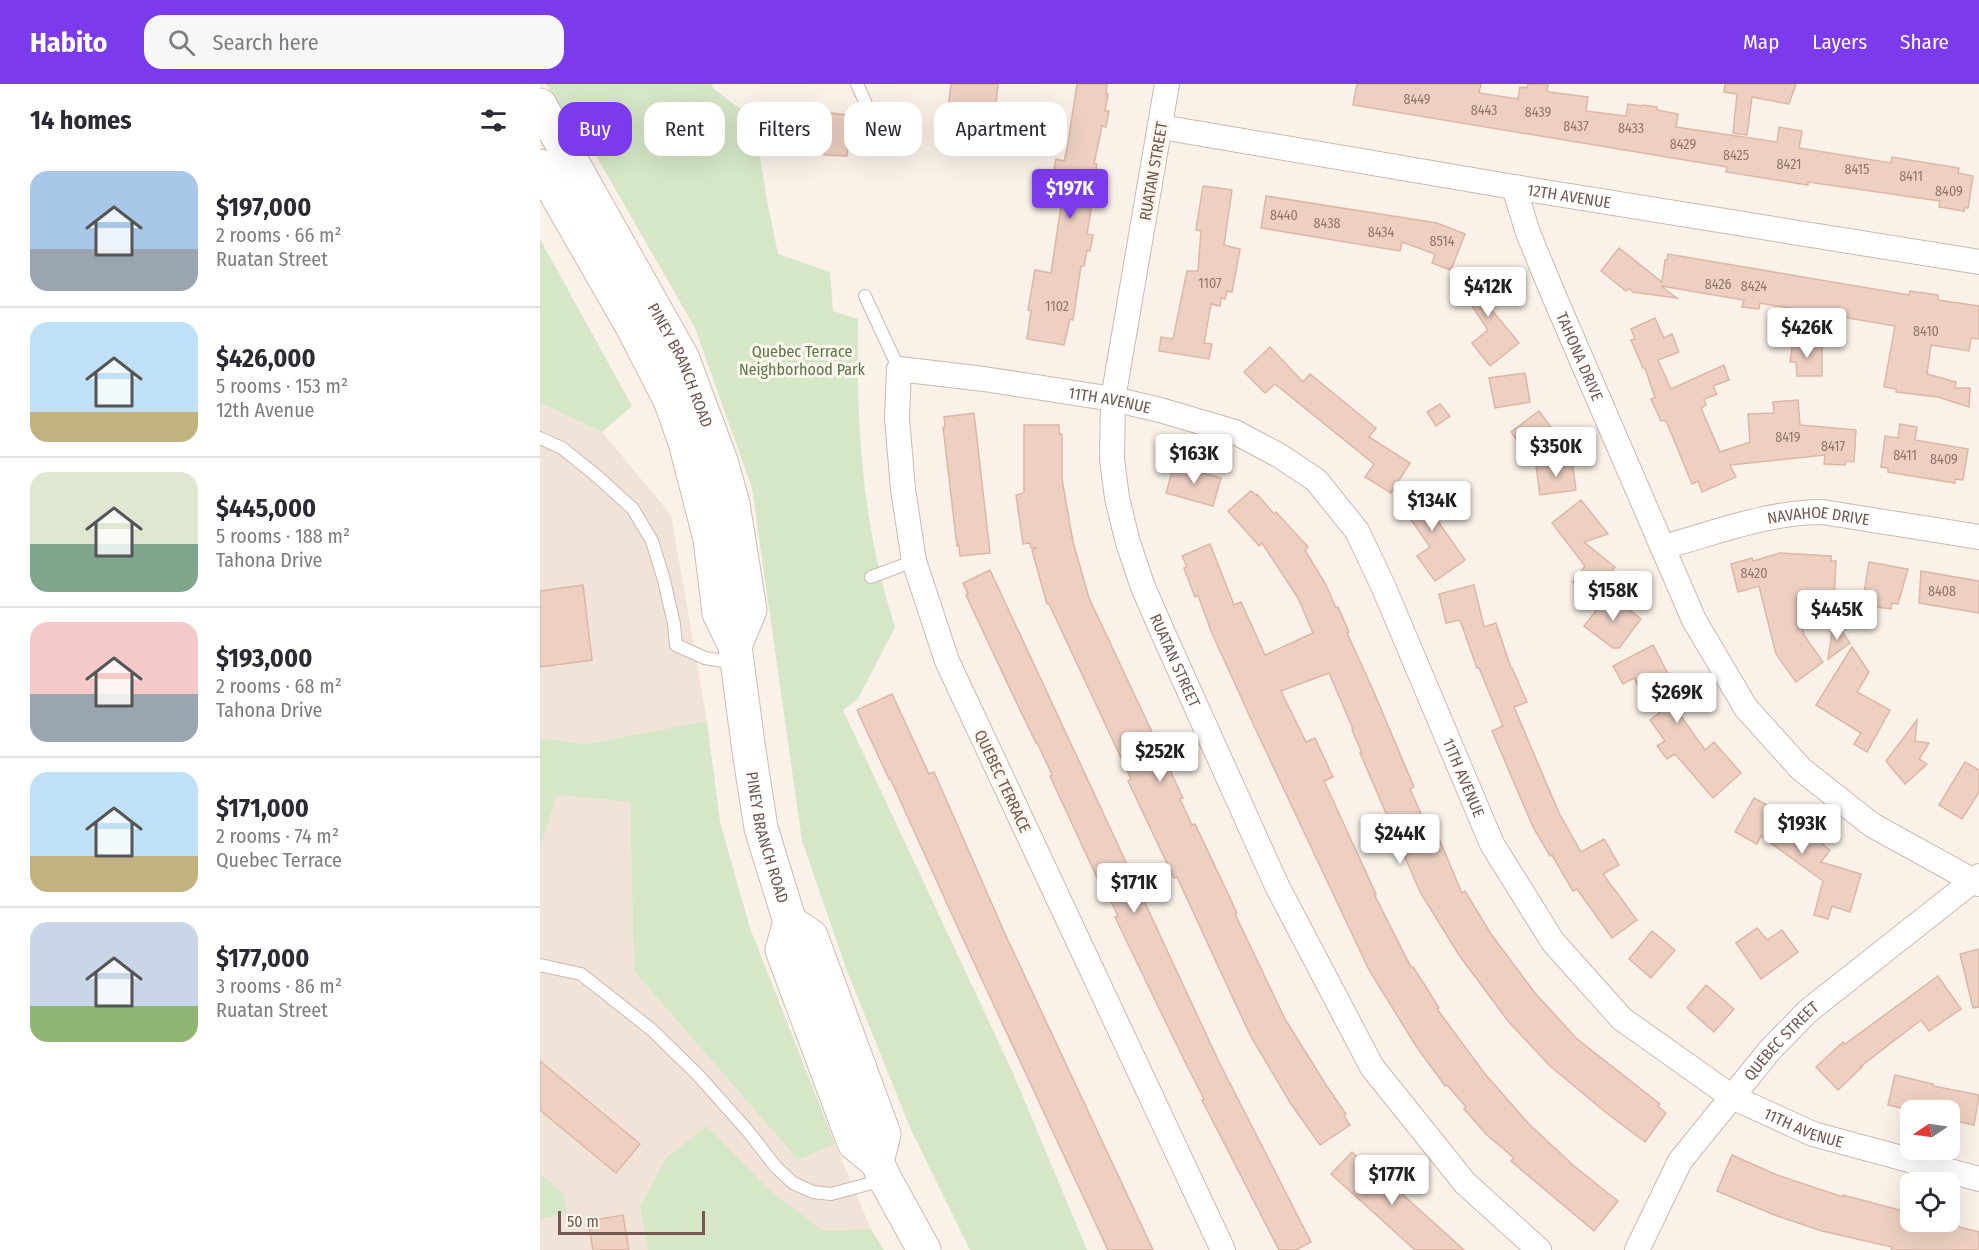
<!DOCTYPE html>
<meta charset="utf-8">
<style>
body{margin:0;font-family:"Fira Sans Condensed",sans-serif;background:#f7f7f7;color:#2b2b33;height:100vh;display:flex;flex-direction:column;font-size:22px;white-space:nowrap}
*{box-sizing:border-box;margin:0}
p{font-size:20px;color:#7c7c81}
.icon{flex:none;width:33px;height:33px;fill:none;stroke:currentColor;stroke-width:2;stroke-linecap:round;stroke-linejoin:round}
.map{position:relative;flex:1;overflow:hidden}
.sheet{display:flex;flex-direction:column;background:#fff;width:540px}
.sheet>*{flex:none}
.guide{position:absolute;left:18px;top:18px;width:570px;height:54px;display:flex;gap:12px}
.needle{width:39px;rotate:257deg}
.fabs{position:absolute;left:1360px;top:1016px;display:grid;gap:12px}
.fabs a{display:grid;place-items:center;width:60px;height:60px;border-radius:12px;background:#fff;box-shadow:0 6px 24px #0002;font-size:30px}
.scale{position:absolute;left:18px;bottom:15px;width:147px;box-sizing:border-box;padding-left:6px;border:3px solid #72584e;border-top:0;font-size:16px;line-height:21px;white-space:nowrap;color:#72584e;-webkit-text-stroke:4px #fdf6ee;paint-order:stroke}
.price{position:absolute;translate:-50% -51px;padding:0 14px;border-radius:6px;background:#fff;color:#222;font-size:20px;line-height:39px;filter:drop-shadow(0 2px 3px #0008)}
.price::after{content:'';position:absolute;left:50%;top:36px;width:18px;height:14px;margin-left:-9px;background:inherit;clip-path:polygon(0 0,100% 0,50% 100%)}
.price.active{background:#7c3aed;color:#fff}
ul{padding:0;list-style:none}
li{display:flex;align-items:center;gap:18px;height:150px;padding:0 30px}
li+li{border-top:2px solid #e1e1e2}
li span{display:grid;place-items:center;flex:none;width:168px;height:120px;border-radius:18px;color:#555}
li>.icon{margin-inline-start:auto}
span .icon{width:72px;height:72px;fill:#fffc;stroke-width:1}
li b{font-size:26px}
h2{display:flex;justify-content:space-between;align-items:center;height:72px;padding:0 30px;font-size:26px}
.tag{padding:0 21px;border-radius:18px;background:#fff;box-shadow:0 6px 24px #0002;font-size:21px;line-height:54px}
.tag.active{background:#7c3aed;color:#fff}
header{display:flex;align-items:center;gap:36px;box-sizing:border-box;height:84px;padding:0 30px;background:#7c3aed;color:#fff}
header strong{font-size:28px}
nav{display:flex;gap:33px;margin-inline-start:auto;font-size:21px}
.search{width:420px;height:54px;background:#f7f7f7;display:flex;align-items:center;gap:15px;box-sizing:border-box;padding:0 21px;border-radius:18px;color:#7c7c81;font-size:22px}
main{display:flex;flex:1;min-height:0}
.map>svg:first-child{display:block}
.residential{fill:#f1e3d7}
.green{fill:#d6e7c7}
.building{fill:#edd0c2;stroke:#deb6a4;stroke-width:1.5}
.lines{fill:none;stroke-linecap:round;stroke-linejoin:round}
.service-casing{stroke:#cbb9af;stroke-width:14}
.minor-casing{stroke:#cbb9af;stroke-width:26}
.secondary-casing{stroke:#d0bbaf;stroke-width:35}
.service{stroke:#fff;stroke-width:12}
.minor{stroke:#fff;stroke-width:24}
.secondary{stroke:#fff;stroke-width:33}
.labels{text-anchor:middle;stroke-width:6;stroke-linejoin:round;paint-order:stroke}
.number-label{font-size:14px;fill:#91766b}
.street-label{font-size:16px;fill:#72584e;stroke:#fdf6ee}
.park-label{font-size:16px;fill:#597747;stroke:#fdf6ee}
</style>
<header>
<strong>Habito</strong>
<div class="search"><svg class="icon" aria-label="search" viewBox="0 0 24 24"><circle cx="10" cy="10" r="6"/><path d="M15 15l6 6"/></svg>Search here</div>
<nav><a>Map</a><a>Layers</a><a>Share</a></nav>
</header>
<main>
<section class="sheet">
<h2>14 homes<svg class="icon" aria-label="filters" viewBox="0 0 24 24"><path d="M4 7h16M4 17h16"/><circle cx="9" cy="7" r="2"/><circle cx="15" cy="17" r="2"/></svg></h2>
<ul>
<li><span style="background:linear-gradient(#a9c7e8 65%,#9aa5b1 0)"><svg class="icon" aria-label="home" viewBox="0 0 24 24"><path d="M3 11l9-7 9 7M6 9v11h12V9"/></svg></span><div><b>$197,000</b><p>2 rooms · 66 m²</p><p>Ruatan Street</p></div></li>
<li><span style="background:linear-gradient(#bfe0f5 75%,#c2b280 0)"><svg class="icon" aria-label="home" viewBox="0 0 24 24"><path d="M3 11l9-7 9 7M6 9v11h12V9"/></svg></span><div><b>$426,000</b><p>5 rooms · 153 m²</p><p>12th Avenue</p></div></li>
<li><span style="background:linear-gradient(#dfe7d0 60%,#7fa58c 0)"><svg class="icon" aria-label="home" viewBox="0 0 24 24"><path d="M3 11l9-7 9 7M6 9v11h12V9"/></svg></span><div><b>$445,000</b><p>5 rooms · 188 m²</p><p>Tahona Drive</p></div></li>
<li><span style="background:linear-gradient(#f6c9c9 60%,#9aa5b1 0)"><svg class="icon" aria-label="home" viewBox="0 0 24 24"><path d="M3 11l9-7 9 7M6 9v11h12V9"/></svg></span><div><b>$193,000</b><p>2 rooms · 68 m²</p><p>Tahona Drive</p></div></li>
<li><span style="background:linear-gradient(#bfe0f5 70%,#c2b280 0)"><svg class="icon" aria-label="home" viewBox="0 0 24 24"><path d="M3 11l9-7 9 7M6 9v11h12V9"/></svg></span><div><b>$171,000</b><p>2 rooms · 74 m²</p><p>Quebec Terrace</p></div></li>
<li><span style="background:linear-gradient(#c9d6e8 70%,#8fb573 0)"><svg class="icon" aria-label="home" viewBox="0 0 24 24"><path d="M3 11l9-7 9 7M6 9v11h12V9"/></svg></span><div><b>$177,000</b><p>3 rooms · 86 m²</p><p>Ruatan Street</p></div></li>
</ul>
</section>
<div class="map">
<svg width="1439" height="1166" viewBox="0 0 1439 1166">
<rect width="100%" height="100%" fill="#faf2e8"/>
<g class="residential">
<path d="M 0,319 L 62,348 L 131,431 L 167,637 L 46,660 L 0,654 Z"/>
<path d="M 17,711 L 90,718 L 94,887 L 258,1076 L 295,1060 L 331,1145 L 283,1148 L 226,1103 L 126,1074 L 100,1122 L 108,1166 L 0,1166 L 0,758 L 2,758 Z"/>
</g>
<g class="green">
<path d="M 6,0 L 172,0 L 173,4 L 214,36 L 227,116 L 238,170 L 290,188 L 293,227 L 318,235 C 316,341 322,441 355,543 L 318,615 L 303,626 L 473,989 L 547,1166 L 430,1166 L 372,1048 L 307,887 L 262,757 L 212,404 L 155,244 L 58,75 L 39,51 Z"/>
<path d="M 0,155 L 92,322 L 62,348 L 0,319 Z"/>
<path d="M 167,637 L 180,738 L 210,844 L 295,1060 L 258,1076 L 94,887 L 90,718 L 17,711 L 2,758 L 0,758 L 0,654 L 46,660 Z"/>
<path d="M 167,1042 L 226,1103 L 283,1147 L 331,1145 L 344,1166 L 108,1166 L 100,1122 L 126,1074 Z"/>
<path d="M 0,1090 L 24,1110 L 27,1129 L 0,1135 Z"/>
</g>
<g class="building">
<path d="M 411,0 L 458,0 L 453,47 L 406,41 Z"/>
<path d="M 537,0 L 567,0 L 566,10 L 568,10 L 565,27 L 569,27 L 566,43 L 562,42 L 554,80 L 557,80 L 552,107 L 554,107 L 547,150 L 553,151 L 550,167 L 547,166 L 544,182 L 541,182 L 533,236 L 530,235 L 524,261 L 487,255 L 491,227 L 488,226 L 495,186 L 511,189 L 522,116 L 517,115 L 521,92 L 513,91 L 516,75 L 524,77 L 527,65 Z"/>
<path d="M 817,0 L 941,0 L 939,9 L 978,15 L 980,3 L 987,4 L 988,0 L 1008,0 L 1007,6 L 1009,8 L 1048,13 L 1046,27 L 1086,32 L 1088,20 L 1102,22 L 1103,21 L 1117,23 L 1117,26 L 1138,30 L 1136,43 L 1237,58 L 1239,43 L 1262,47 L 1259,64 L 1351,79 L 1352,73 L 1419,84 L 1418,89 L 1433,92 L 1428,124 L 1424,124 L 1424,127 L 1399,123 L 1400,117 L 1268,98 L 1268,101 L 1186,88 L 1187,83 L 813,21 Z"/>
<path d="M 1185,0 L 1256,0 L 1249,20 L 1212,13 L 1207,51 L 1193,49 L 1197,10 L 1184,8 Z"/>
<path d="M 277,28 L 311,31 L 307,72 L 284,71 L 286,54 L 274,53 Z"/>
<path d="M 663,102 L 692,106 L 684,161 L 700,165 L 692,208 L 687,207 L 685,215 L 681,214 L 680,222 L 671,220 L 664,259 L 672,260 L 669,275 L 619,267 L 621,253 L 633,255 L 647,187 L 658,187 L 661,147 L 656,146 Z"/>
<path d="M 726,112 L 897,139 L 925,150 L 911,186 L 892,179 L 895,170 L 862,158 L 860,167 L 721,144 Z"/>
<path d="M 1079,164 L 1122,198 L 1125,176 L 1127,176 L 1128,170 L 1369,211 L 1370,207 L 1398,211 L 1398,216 L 1439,222 L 1439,255 L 1431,254 L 1429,267 L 1391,261 L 1387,290 L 1416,298 L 1415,304 L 1430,304 L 1429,323 L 1398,313 L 1356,308 L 1356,305 L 1344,303 L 1355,242 L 1220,219 L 1219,225 L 1202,223 L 1204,216 L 1121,202 L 1137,214 L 1093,208 L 1089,204 L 1086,207 L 1061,187 Z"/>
<path d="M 943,185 L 963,216 L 950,224 L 979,259 L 950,282 L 932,259 L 948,246 L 918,201 Z"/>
<path d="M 1115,234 L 1124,254 L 1132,250 L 1139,268 L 1118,276 L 1131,305 L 1184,281 L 1189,296 L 1173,302 L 1177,310 L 1164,315 L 1166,321 L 1161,324 L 1180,368 L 1210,358 L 1208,330 L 1234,329 L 1233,318 L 1258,316 L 1260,341 L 1316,346 L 1314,378 L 1306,377 L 1305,381 L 1284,380 L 1285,371 L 1190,381 L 1196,393 L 1162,408 L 1158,397 L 1152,400 L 1127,339 L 1125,336 L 1121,337 L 1111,315 L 1115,314 L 1105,284 L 1103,284 L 1091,256 L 1095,255 L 1091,245 Z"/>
<path d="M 1253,257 L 1282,261 L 1282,292 L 1257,292 L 1256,278 L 1250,278 Z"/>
<path d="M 730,263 L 763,298 L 770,290 L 836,344 L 829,353 L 870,379 L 851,409 L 825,393 L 834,380 L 735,300 L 725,309 L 704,288 Z"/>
<path d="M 985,289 L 990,318 L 955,324 L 949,294 Z"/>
<path d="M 900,320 L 910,332 L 896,342 L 887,328 Z"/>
<path d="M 999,327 L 1017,351 L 989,373 L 971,348 Z"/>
<path d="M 434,329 L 450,469 L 420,472 L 419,461 L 417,462 L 403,343 L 405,343 L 404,333 Z"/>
<path d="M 1360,340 L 1377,343 L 1375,356 L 1428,365 L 1423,396 L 1415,395 L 1415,399 L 1348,388 L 1348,384 L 1341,383 L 1345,352 L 1358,354 Z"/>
<path d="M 484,341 L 519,341 L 519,350 L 522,350 L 522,395 L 533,458 L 549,514 L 643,714 L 640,715 L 652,741 L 655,740 L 697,829 L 695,830 L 745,935 L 786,1001 L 806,1030 L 804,1032 L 810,1041 L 780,1061 L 751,1020 L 710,951 L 637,793 L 634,794 L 588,697 L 591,695 L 509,520 L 507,520 L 492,466 L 497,463 L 491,464 L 490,459 L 483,460 L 476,411 L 484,409 Z"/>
<path d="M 1032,376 L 1036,406 L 1000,411 L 996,382 Z"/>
<path d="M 634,381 L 681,394 L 673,422 L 626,409 Z"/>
<path d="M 886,400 L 907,429 L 897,436 L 925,476 L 895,497 L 877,472 L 890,463 L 859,418 Z"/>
<path d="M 711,407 L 716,411 L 717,410 L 734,430 L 736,428 L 768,463 L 765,466 L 786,501 L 796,524 L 798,523 L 809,548 L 807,549 L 833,606 L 874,703 L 870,705 L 891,752 L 897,750 L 922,809 L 925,807 L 951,850 L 995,909 L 1036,954 L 1120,1020 L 1118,1022 L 1126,1029 L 1105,1058 L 1064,1027 L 1010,982 L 968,937 L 919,871 L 880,808 L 820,669 L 822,669 L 812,646 L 813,645 L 789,589 L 741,607 L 766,658 L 775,654 L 793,693 L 784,697 L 836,810 L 834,810 L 871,883 L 873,883 L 886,903 L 899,924 L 897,925 L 945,990 L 989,1040 L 1034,1082 L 1078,1117 L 1054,1147 L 971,1077 L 974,1074 L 947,1051 L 924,1025 L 926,1023 L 907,1001 L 905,1002 L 876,962 L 829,886 L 715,644 L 671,547 L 658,511 L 655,513 L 644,484 L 647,483 L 642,472 L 670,460 L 694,521 L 701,518 L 725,571 L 773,549 L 758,514 L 722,459 L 719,462 L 688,427 Z"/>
<path d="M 1041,416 L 1068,450 L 1044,458 L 1075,483 L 1052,513 L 1033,498 L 1045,482 L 1012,439 Z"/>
<path d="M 1240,469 L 1291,472 L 1291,477 L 1296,477 L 1294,515 L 1257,513 L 1264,551 L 1283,578 L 1256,598 L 1236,570 L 1219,502 L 1198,508 L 1191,480 L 1212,474 L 1213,477 Z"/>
<path d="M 1329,478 L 1368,485 L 1358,520 L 1352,519 L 1351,525 L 1322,521 Z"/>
<path d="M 450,486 L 679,978 L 771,1158 L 756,1166 L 739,1166 L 662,1016 L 664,1015 L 647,982 L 587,858 L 575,833 L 578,832 L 562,799 L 560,800 L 510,692 L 512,691 L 497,658 L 496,659 L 481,628 L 426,511 L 428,510 L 423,499 Z"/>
<path d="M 1381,487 L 1439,497 L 1439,529 L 1379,519 Z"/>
<path d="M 43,501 L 52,576 L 0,583 L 0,507 Z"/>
<path d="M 934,501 L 944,543 L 956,539 L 971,584 L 972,584 L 987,618 L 974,623 L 1019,729 L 1041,768 L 1064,755 L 1079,781 L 1063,790 L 1097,836 L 1072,854 L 1037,805 L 1033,807 L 1012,771 L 1010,772 L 993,743 L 952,647 L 963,642 L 939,584 L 937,584 L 920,536 L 906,539 L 899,510 Z"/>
<path d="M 1069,510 L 1101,535 L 1079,564 L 1073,564 L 1044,542 Z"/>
<path d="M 1294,536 L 1310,559 L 1288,575 Z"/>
<path d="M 1113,561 L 1134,601 L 1123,607 L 1165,666 L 1174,658 L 1201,689 L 1173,714 L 1135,670 L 1127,675 L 1117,662 L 1125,657 L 1110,636 L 1119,629 L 1105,601 L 1099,604 L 1094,594 L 1083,600 L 1073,582 Z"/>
<path d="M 1312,563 L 1329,588 L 1317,608 L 1350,626 L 1327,668 L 1314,660 L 1321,649 L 1276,621 Z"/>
<path d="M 352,610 L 389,690 L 394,688 L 466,852 L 613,1166 L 568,1166 L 424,857 L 350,694 L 349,695 L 317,626 Z"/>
<path d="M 1377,636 L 1375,657 L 1389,659 L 1379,675 L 1387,680 L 1365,700 L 1346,677 Z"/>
<path d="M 1425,678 L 1439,686 L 1439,708 L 1422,735 L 1399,721 Z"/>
<path d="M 1214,714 L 1236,726 L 1290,766 L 1281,778 L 1321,790 L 1310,828 L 1292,822 L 1288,835 L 1274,831 L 1283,797 L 1221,752 L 1217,760 L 1195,748 Z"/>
<path d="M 1217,844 L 1227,856 L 1242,846 L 1258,868 L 1221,895 L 1196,859 Z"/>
<path d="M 1112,847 L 1135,866 L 1111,894 L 1089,875 Z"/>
<path d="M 1439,865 L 1439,923 L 1433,924 L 1420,870 Z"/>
<path d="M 1398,892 L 1421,925 L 1389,947 L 1381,936 L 1320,983 L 1322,983 L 1298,1006 L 1276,983 L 1303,958 L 1305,960 Z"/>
<path d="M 1166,901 L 1194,925 L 1174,948 L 1147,924 Z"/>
<path d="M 0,977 L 100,1060 L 76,1089 L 0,1026 Z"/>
<path d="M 1355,991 L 1393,1000 L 1393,1002 L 1439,1011 L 1434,1041 L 1410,1036 L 1410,1026 L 1369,1026 L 1348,1021 Z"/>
<path d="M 812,1068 L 819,1075 L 821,1073 L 924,1166 L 875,1166 L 791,1090 Z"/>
<path d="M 1192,1071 L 1237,1091 L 1303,1113 L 1303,1111 L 1371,1129 L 1371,1137 L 1408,1137 L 1408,1140 L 1439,1148 L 1439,1166 L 1351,1166 L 1352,1163 L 1282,1147 L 1237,1132 L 1177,1107 Z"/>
<path d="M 83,1131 L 89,1166 L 53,1166 L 48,1137 Z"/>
</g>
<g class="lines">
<defs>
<g id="service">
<path d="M 317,0 L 345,62"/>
<path d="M 325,212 L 359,285"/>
<path d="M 0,354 L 22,364 L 58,393 L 93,425 L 112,457 L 124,496 L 134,540 L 136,561 L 165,574 L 196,579"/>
<path d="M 331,493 L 374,477"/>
<path d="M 0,881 L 41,890 L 112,946 L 158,991 L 207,1046 L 236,1083 L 253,1099 L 273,1108 L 291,1110 L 343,1096"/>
</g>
<g id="minor">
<path id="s1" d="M 627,0 L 573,315 L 572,375 L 577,414 L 588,459 L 603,503 L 623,549 L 737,802 L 832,983 L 925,1099 L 999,1166"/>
<path id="s2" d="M 621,43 L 974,103 L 1439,178"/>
<path id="s3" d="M 974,103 L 988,149 L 1014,212 L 1154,536 L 1206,624 L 1261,685 L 1332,741 L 1439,800"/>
<path id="s4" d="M 1123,463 C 1175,449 1228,428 1282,428 L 1439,453"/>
<path id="s5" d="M 683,1166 L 407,577 L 374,477 L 363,405 L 357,334 L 359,285 L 444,295 L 573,315 L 620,326 L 695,348 L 740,372 L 776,396 L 817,447 L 844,504 L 952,760 L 1013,858 L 1082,935 L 1192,1013 L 1273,1050 L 1439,1095"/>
<path id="s6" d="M 1097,1166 L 1140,1077 L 1230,966 L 1268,927 L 1439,792"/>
</g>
<g id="secondary">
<path id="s7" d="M 0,21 L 142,273 L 181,377 L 193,420 L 210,526 L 195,562"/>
<path id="s8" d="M 0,82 L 92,242 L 130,316 L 145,358 L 170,455 L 179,529 L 195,562 L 209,667 L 221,744 L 250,838 L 242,866 L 314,1059 L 337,1078 L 345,1095 L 384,1166"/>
<path d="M 250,838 L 271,852 L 344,1050 L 337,1078"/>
</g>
</defs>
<use href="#service" class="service-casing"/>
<use href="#minor" class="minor-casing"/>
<use href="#secondary" class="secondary-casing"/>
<use href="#service" class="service"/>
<use href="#minor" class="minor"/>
<use href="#secondary" class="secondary"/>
</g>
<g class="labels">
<g class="number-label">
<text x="877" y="20">8449</text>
<text x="944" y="31">8443</text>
<text x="998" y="33">8439</text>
<text x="1036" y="47">8437</text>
<text x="1091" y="49">8433</text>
<text x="1143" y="65">8429</text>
<text x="1196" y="76">8425</text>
<text x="1249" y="85">8421</text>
<text x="1317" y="90">8415</text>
<text x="1371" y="97">8411</text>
<text x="1409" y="112">8409</text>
<text x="744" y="136">8440</text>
<text x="787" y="144">8438</text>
<text x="841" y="153">8434</text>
<text x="902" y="162">8514</text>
<text x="670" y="204">1107</text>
<text x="1178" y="205">8426</text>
<text x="1214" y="207">8424</text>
<text x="517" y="227">1102</text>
<text x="1386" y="252">8410</text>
<text x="1248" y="358">8419</text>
<text x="1293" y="367">8417</text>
<text x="1365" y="376">8411</text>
<text x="1404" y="380">8409</text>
<text x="1214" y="494">8420</text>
<text x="1402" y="512">8408</text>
</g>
<g class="street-label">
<text transform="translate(613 87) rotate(-80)" y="6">RUATAN STREET</text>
<text dy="6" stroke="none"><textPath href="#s2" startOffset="414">12TH AVENUE</textPath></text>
<text dy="6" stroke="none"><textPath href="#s3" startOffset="182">TAHONA DRIVE</textPath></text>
<text dy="6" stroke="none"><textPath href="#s7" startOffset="296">PINEY BRANCH ROAD</textPath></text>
<text dy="6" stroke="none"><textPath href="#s5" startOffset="1162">11TH AVENUE</textPath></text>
<text dy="6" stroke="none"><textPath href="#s4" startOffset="160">NAVAHOE DRIVE</textPath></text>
<text dy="6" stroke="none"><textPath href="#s1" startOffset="592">RUATAN STREET</textPath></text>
<text dy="6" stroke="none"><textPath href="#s5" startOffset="1720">11TH AVENUE</textPath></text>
<text transform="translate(463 697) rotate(65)" y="6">QUEBEC TERRACE</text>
<text dy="6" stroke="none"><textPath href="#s8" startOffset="718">PINEY BRANCH ROAD</textPath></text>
<text dy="6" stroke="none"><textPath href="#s6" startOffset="256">QUEBEC STREET</textPath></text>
<text dy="6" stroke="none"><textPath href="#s5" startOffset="2224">11TH AVENUE</textPath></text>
</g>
<g class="park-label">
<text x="262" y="273">Quebec Terrace<tspan x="262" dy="18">Neighborhood Park</tspan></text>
</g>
</g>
</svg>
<div class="fabs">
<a><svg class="needle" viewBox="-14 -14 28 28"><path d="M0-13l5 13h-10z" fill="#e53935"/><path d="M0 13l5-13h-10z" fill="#7c7c81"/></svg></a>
<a><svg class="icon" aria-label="locate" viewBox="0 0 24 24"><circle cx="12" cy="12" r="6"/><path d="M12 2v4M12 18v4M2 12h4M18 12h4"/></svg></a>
</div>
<div class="scale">50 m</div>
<b class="price active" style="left:530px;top:136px">$197K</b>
<b class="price" style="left:948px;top:234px">$412K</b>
<b class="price" style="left:1267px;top:275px">$426K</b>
<b class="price" style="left:1016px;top:394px">$350K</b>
<b class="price" style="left:654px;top:401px">$163K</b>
<b class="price" style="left:892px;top:448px">$134K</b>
<b class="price" style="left:1073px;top:538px">$158K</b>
<b class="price" style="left:1297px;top:557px">$445K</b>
<b class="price" style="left:1137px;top:640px">$269K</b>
<b class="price" style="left:620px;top:699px">$252K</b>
<b class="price" style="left:1262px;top:771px">$193K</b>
<b class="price" style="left:860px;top:781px">$244K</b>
<b class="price" style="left:594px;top:830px">$171K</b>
<b class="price" style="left:852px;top:1122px">$177K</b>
<div class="guide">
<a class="tag active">Buy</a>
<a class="tag">Rent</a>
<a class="tag">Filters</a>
<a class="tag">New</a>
<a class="tag">Apartment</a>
</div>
</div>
</main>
